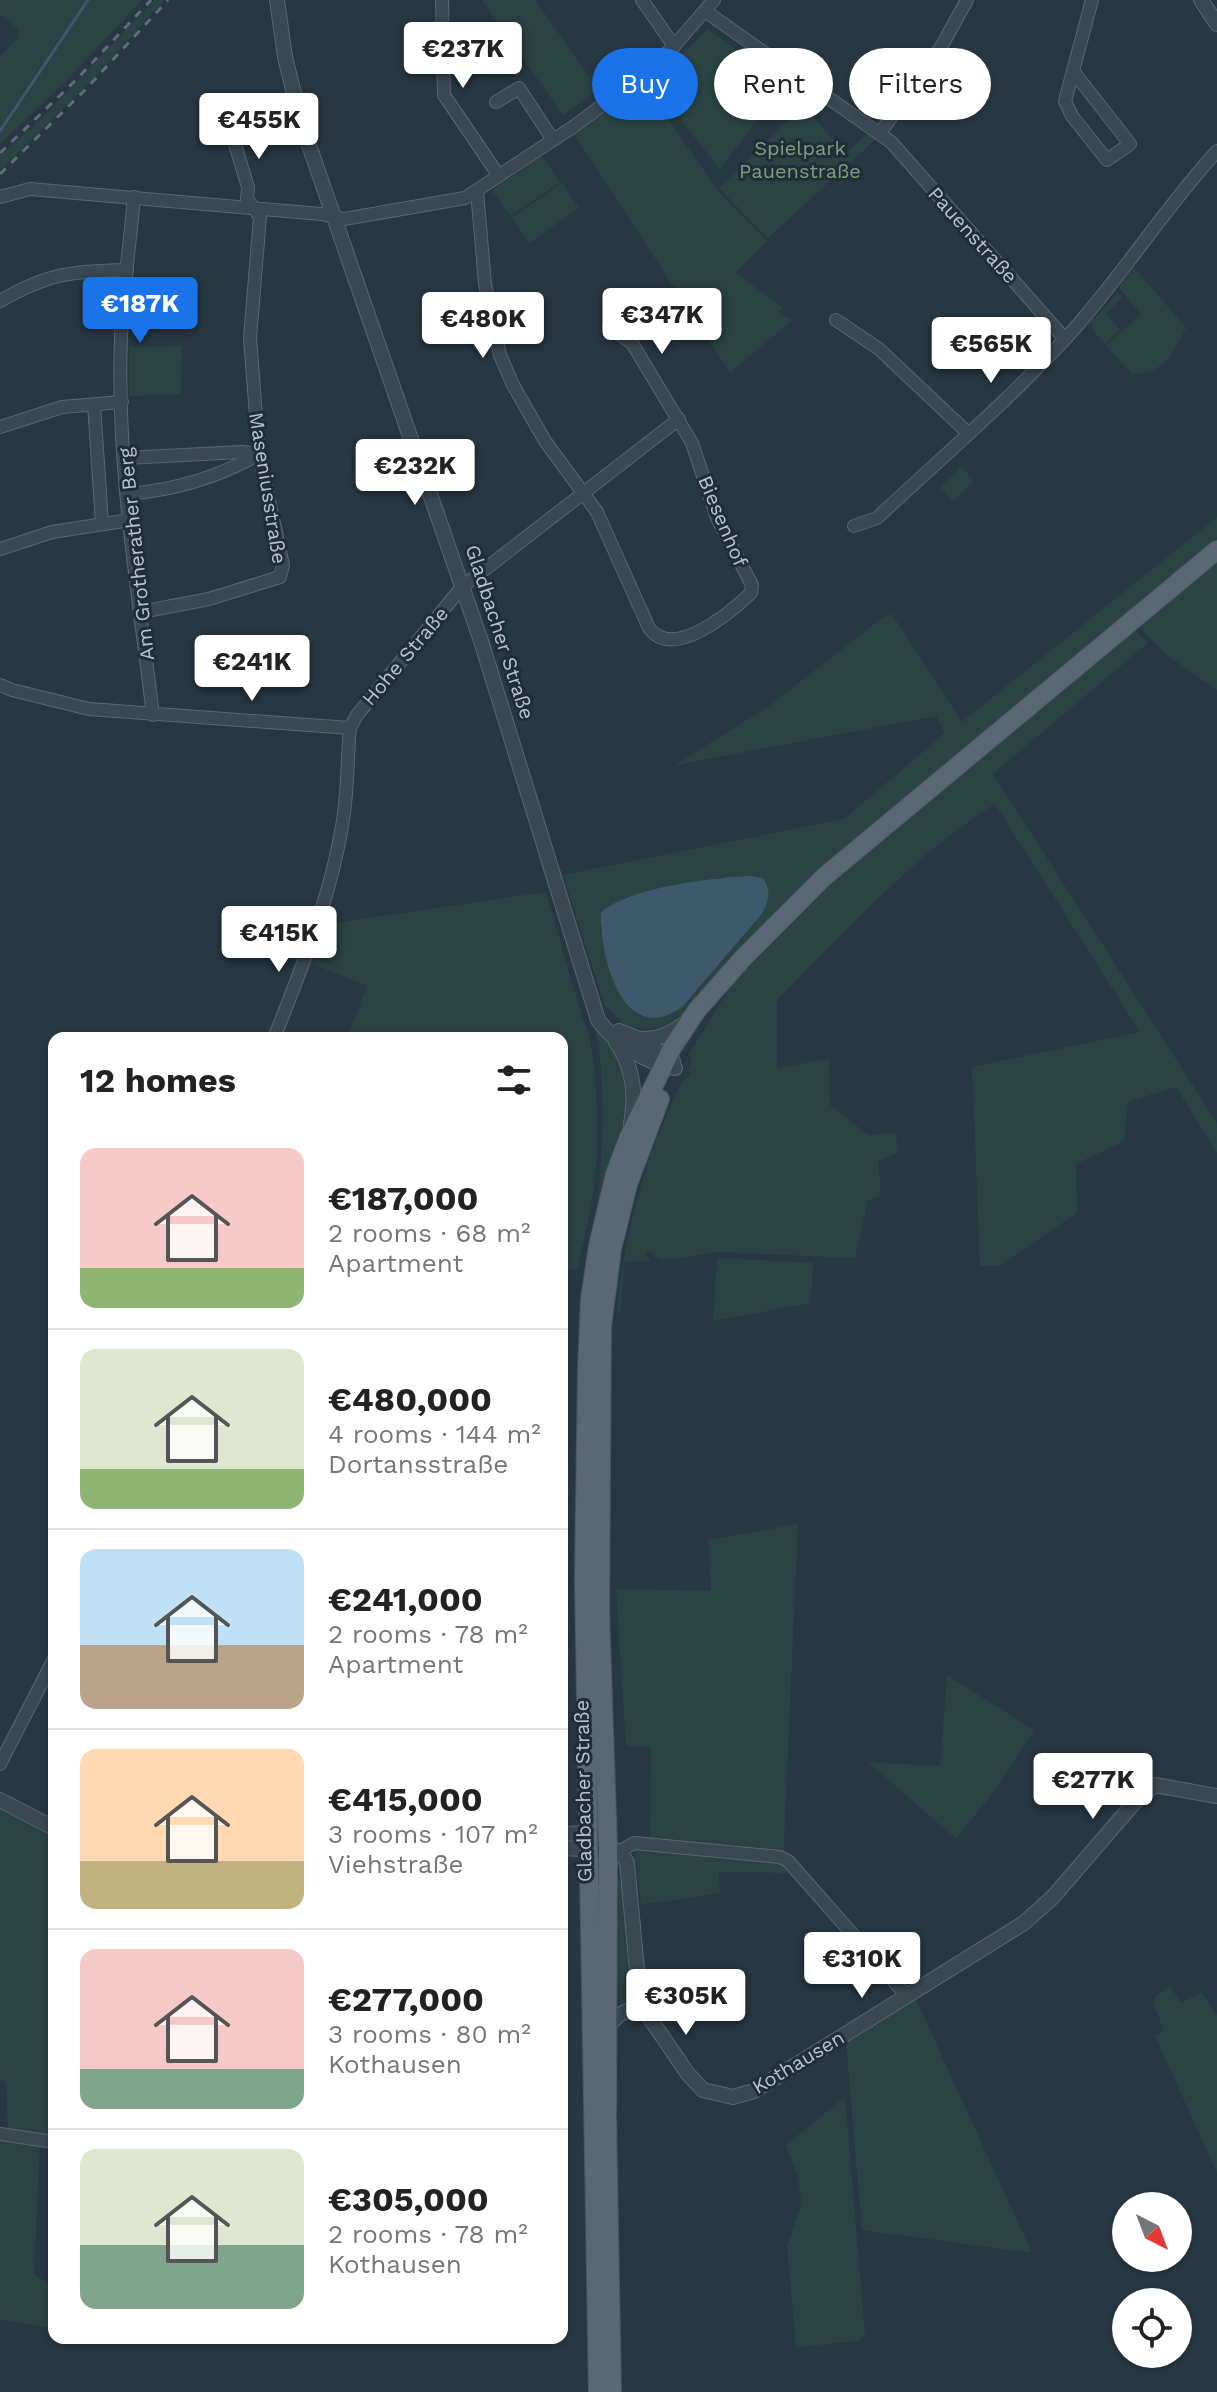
<!DOCTYPE html>
<meta charset="utf-8">
<style>
body{margin:0;font-family:"Work Sans",sans-serif;background:#f2f2f2;color:#222;height:100vh;display:flex;flex-direction:column;font-size:30px;white-space:nowrap}
*{box-sizing:border-box;margin:0}
p{font-size:26px;color:#767676}
.icon{flex:none;width:44px;height:44px;fill:none;stroke:currentColor;stroke-width:2;stroke-linecap:round;stroke-linejoin:round}
.map{position:relative;flex:1;overflow:hidden}
.details{position:absolute;left:48px;top:1032px;width:520px;height:1312px;display:flex;flex-direction:column;background:#fff;border-radius:16px;box-shadow:0 2px 6px #0004}
.details>*{flex:none}
.top-card{position:absolute;left:592px;top:48px;width:504px;height:72px;display:flex;gap:16px}
.needle{width:52px;rotate:138deg}
.tools{position:absolute;left:1112px;top:2192px;display:grid;gap:16px}
.tools a{display:grid;place-items:center;width:80px;height:80px;border-radius:50%;background:#fff;box-shadow:0 2px 6px #0004;font-size:40px}
.price{position:absolute;translate:-50% -68px;padding:0 18px;border-radius:8px;background:#fff;color:#222;font-size:26px;line-height:52px;filter:drop-shadow(0 2px 4px #0008)}
.price::after{content:'';position:absolute;left:50%;top:48px;width:24px;height:18px;margin-left:-12px;background:inherit;clip-path:polygon(0 0,100% 0,50% 100%)}
.price.on{background:#1a73e8;color:#fff}
ul{padding:0;list-style:none}
li{display:flex;align-items:center;gap:24px;height:200px;padding:0 32px}
li+li{border-top:2px solid #e0e0e0}
li span{display:grid;place-items:center;flex:none;width:224px;height:160px;border-radius:16px;color:#555}
li>.icon{margin-inline-start:auto}
span .icon{width:96px;height:96px;fill:#fffc;stroke-width:1}
li b{font-size:34px}
h2{display:flex;justify-content:space-between;align-items:center;height:96px;padding:0 32px;font-size:34px}
.chip{padding:0 28px;border-radius:36px;background:#fff;box-shadow:0 2px 6px #0004;font-size:28px;line-height:72px}
.chip.on{background:#1a73e8;color:#fff}
.map>svg:first-child{display:block}
.green{fill:#2a4443;fill-rule:evenodd}
.water{fill:#3e586c}
.lines{fill:none;stroke-linecap:round;stroke-linejoin:round}
.stream{stroke:#3e586c;stroke-width:3}
.minor-casing{stroke:#5b6770;stroke-width:14}
.tertiary-casing{stroke:#5b6770;stroke-width:16}
.primary-casing{stroke:#49555f;stroke-width:20}
.minor{stroke:#3c4953;stroke-width:12}
.tertiary{stroke:#3c4953;stroke-width:14}
.primary{stroke:#5b6873;stroke-width:18}
.rail{stroke:#5f6e7a;stroke-width:3;stroke-dasharray:8 8;stroke-linecap:butt}
.labels{text-anchor:middle;stroke-width:6;stroke-linejoin:round;paint-order:stroke}
.park-label{font-size:20px;fill:#79a27c;stroke:#212e39}
.street-label{font-size:20px;fill:#bac4cd;stroke:#212e39}
</style>
<div class="map">
<svg width="1217" height="2392" viewBox="0 0 1217 2392">
<rect width="100%" height="100%" fill="#283843"/>
<g class="green">
<path d="M 0,0 L 142,0 L 67,80 L 0,144 L 0,57 L 18,37 L 18,28 L 0,15 Z"/>
<path d="M 154,0 L 164,0 L 91,81 L 0,170 L 0,156 L 47,113 Z"/>
<path d="M 482,0 L 535,0 L 598,89 L 563,115 Z"/>
<path d="M 708,29 L 784,85 L 720,169 L 652,84 Z"/>
<path d="M 653,97 L 718,191 L 767,241 L 736,273 L 783,308 L 779,312 L 792,320 L 730,373 L 574,134 L 613,108 L 624,121 Z"/>
<path d="M 803,106 L 846,153 L 869,132 L 876,139 L 768,238 L 719,188 Z"/>
<path d="M 542,156 L 560,182 L 510,216 L 492,190 Z"/>
<path d="M 562,183 L 579,208 L 529,243 L 512,218 Z"/>
<path d="M 1134,267 L 1186,328 C 1172,355 1165,373 1132,374 L 1106,346 L 1141,314 L 1119,288 Z"/>
<path d="M 1118,292 L 1123,297 L 1106,313 L 1120,330 L 1105,344 L 1091,328 L 1093,326 L 1089,322 L 1099,314 Z"/>
<path d="M 182,346 L 181,394 L 129,396 L 129,347 Z"/>
<path d="M 961,467 L 974,481 L 953,501 L 940,487 Z"/>
<path d="M 1217,517 L 1217,541 L 1136,609 L 702,996 L 673,1025 L 662,1032 L 655,1027 L 634,1028 L 622,1023 L 604,1004 L 563,875 L 844,819 L 945,733 L 936,716 L 675,765 L 769,706 L 882,618 L 892,614 L 962,722 ZM 721,877 L 761,915 L 701,985 L 642,1017 C 610,993 607,964 600,927 L 624,898 Z"/>
<path d="M 1217,562 L 1217,690 L 1165,654 L 1138,626 Z"/>
<path d="M 1132,627 L 1148,643 L 993,774 L 1217,1123 L 1217,1153 L 1176,1087 L 1128,1102 L 1124,1141 L 1076,1164 L 1077,1213 L 999,1266 L 980,1266 L 972,1067 L 1140,1032 L 995,804 C 913,855 846,932 777,1000 L 777,1068 L 829,1059 L 830,1105 L 868,1135 L 895,1133 L 899,1152 L 878,1161 L 881,1195 L 868,1201 L 855,1258 L 717,1252 L 663,1260 L 654,1257 L 651,1251 L 645,1254 L 650,1261 L 625,1262 L 620,1313 L 617,1312 C 625,1228 645,1158 682,1081 L 692,1075 L 688,1070 L 692,1061 L 689,1054 L 735,979 L 809,902 Z"/>
<path d="M 546,892 L 582,1017 C 600,1049 599,1151 594,1189 C 590,1216 583,1242 577,1269 L 562,1271 L 562,1038 L 347,1038 L 367,986 L 308,962 L 322,925 Z"/>
<path d="M 591,1022 L 606,1037 L 627,1075 L 628,1116 L 589,1263 L 586,1264 C 591,1235 598,1206 600,1177 C 603,1148 606,1043 591,1022 Z"/>
<path d="M 717,1258 L 813,1263 L 811,1303 L 713,1321 Z"/>
<path d="M 798,1524 L 784,1841 L 785,1863 L 797,1873 L 719,1872 L 720,1893 L 641,1905 L 633,1839 L 650,1840 L 651,1747 L 626,1746 L 616,1589 L 711,1591 L 708,1540 Z"/>
<path d="M 947,1675 L 1034,1730 L 996,1789 L 956,1839 L 868,1762 L 940,1766 Z"/>
<path d="M 0,1807 L 54,1834 L 54,2140 L 40,2140 L 34,2275 L 54,2286 L 54,2329 L 0,2319 L 0,2138 L 36,2138 L 8,2128 L 6,2083 L 0,2078 Z"/>
<path d="M 618,1879 L 622,1885 L 630,1992 L 633,2000 L 627,2006 L 620,2007 Z"/>
<path d="M 1170,1986 L 1181,2003 L 1202,1993 L 1217,2016 L 1217,2173 L 1155,2036 L 1164,2031 L 1153,2002 L 1156,1996 Z"/>
<path d="M 914,1995 L 1032,2253 L 862,2230 L 846,2042 L 849,2035 Z"/>
<path d="M 845,2097 L 865,2334 L 858,2341 L 796,2347 L 787,2246 L 802,2203 L 797,2174 L 786,2145 Z"/>
</g>
<path class="water" d="M 749,876 L 763,878 C 772,892 769,901 761,915 L 683,1006 C 623,1051 599,956 601,912 C 632,887 709,878 749,876 Z"/>
<g class="lines">
<path class="stream" d="M 0,131 L 88,0"/>
<defs>
<g id="minor">
<path d="M 442,0 L 444,95 L 499,176"/>
<path d="M 642,0 L 674,46"/>
<path d="M 705,11 L 891,142 L 1065,339"/>
<path d="M 1073,71 L 1130,144 L 1107,160 L 1072,116 L 1065,101 L 1092,0"/>
<path d="M 496,102 L 519,88 L 553,140"/>
<path d="M 880,133 L 941,47 L 967,0"/>
<path d="M 477,191 L 485,284 L 500,355 L 513,385 L 545,441 L 597,512 L 649,628 C 673,661 730,613 751,593 L 752,585 L 717,518 L 692,443 L 632,343 L 609,327"/>
<path d="M 0,197 L 30,189 L 321,214 L 344,219 L 465,198 L 573,127 L 616,95 L 626,83 L 652,67 L 674,46 L 714,0"/>
<path d="M 134,197 C 130,244 123,290 121,337 C 116,463 138,590 153,715"/>
<path d="M 0,301 C 49,273 72,271 127,270"/>
<path d="M 836,320 L 879,349 L 968,433"/>
<path d="M 94,404 L 102,524"/>
<path d="M 0,427 L 62,407 L 122,402"/>
<path d="M 125,458 L 242,452 L 259,454"/>
<path d="M 128,494 C 174,490 219,477 259,454"/>
<path d="M 854,526 L 877,518 C 940,459 1008,401 1067,337 C 1121,278 1163,210 1217,151"/>
<path d="M 0,549 L 52,532 L 130,520"/>
<path d="M 141,612 L 209,599 L 280,577 L 283,565 L 259,454 L 250,338 L 260,217 L 247,199 L 248,187 L 230,128"/>
<path d="M 0,685 L 12,690 L 89,709 L 350,728"/>
<path d="M 274,1038 C 301,970 330,899 342,826 C 348,794 347,760 350,728 L 357,715 L 462,587 L 679,419"/>
<path d="M 0,1764 L 54,1659"/>
<path d="M 620,1851 L 634,1843 L 780,1857 L 788,1861 L 906,1995"/>
<path d="M 0,2134 L 54,2142"/>
</g>
<g id="tertiary">
<path d="M 277,0 L 285,57 L 301,122 L 481,641 L 598,1020 C 615,1043 648,1064 675,1068"/>
<path d="M 1201,0 L 1217,24"/>
<path d="M 619,1031 L 639,1039 L 673,1061"/>
<path d="M 641,1039 C 658,1040 671,1034 684,1024"/>
<path d="M 616,1042 C 634,1068 636,1094 631,1125"/>
<path d="M 0,1800 L 54,1828"/>
<path d="M 562,1834 L 587,1833 L 595,1838"/>
<path d="M 562,1848 L 620,1851 L 627,1863 L 639,1992 L 647,2014 L 688,2074 L 703,2090 L 733,2097 L 754,2091 L 1024,1923 L 1053,1897 L 1140,1796 L 1155,1785 L 1217,1796"/>
<path d="M 606,2027 L 619,2015 L 642,2004"/>
</g>
<g id="primary">
<path d="M 598,2392 L 584,1579 L 587,1372 L 590,1299 L 598,1246 L 615,1174 L 629,1137 L 672,1048 L 697,1010 L 745,956 L 824,877 L 1217,550"/>
<path d="M 612,2392 L 607,2120 L 608,1848 L 600,1612 L 602,1327 L 612,1249 L 628,1184 L 660,1099"/>
</g>
</defs>
<use href="#minor" class="minor-casing"/>
<use href="#tertiary" class="tertiary-casing"/>
<use href="#primary" class="primary-casing"/>
<use href="#minor" class="minor"/>
<use href="#tertiary" class="tertiary"/>
<use href="#primary" class="primary"/>
<g class="rail">
<path d="M 0,153 L 76,80 L 151,0"/>
<path d="M 0,174 L 85,90 L 168,0"/>
</g>
</g>
<g class="labels">
<g class="park-label">
<text x="800" y="155">Spielpark<tspan x="800" dy="23">Pauenstraße</tspan></text>
</g>
<g class="street-label">
<text transform="translate(973 235) rotate(48)" y="7">Pauenstraße</text>
<text transform="translate(268 488) rotate(81)" y="7">Maseniusstraße</text>
<text transform="translate(723 521) rotate(67)" y="7">Biesenhof</text>
<text transform="translate(136 554) rotate(-96)" y="7">Am Grotherather Berg</text>
<text transform="translate(500 632) rotate(72)" y="7">Gladbacher Straße</text>
<text transform="translate(405 656) rotate(-50)" y="7">Hohe Straße</text>
<text transform="translate(583 1791) rotate(-91)" y="7">Gladbacher Straße</text>
<text transform="translate(798 2062) rotate(-31)" y="7">Kothausen</text>
</g>
</g>
</svg>
<div class="tools">
<a><svg class="needle" viewBox="-14 -14 28 28"><path d="M0-13l5 13h-10z" fill="#e53935"/><path d="M0 13l5-13h-10z" fill="#767676"/></svg></a>
<a><svg class="icon" aria-label="locate" viewBox="0 0 24 24"><circle cx="12" cy="12" r="6"/><path d="M12 2v4M12 18v4M2 12h4M18 12h4"/></svg></a>
</div>
<b class="price" style="left:463px;top:90px">€237K</b>
<b class="price" style="left:259px;top:161px">€455K</b>
<b class="price on" style="left:140px;top:345px">€187K</b>
<b class="price" style="left:662px;top:356px">€347K</b>
<b class="price" style="left:483px;top:360px">€480K</b>
<b class="price" style="left:991px;top:385px">€565K</b>
<b class="price" style="left:415px;top:507px">€232K</b>
<b class="price" style="left:252px;top:703px">€241K</b>
<b class="price" style="left:279px;top:974px">€415K</b>
<b class="price" style="left:1093px;top:1821px">€277K</b>
<b class="price" style="left:862px;top:2000px">€310K</b>
<b class="price" style="left:686px;top:2037px">€305K</b>
<div class="top-card">
<a class="chip on">Buy</a>
<a class="chip">Rent</a>
<a class="chip">Filters</a>
</div>
<section class="details">
<h2>12 homes<svg class="icon" aria-label="filters" viewBox="0 0 24 24"><path d="M4 7h16M4 17h16"/><circle cx="9" cy="7" r="2"/><circle cx="15" cy="17" r="2"/></svg></h2>
<ul>
<li><span style="background:linear-gradient(#f6c9c9 75%,#8fb573 0)"><svg class="icon" aria-label="home" viewBox="0 0 24 24"><path d="M3 11l9-7 9 7M6 9v11h12V9"/></svg></span><div><b>€187,000</b><p>2 rooms · 68 m²</p><p>Apartment</p></div></li>
<li><span style="background:linear-gradient(#dfe7d0 75%,#8fb573 0)"><svg class="icon" aria-label="home" viewBox="0 0 24 24"><path d="M3 11l9-7 9 7M6 9v11h12V9"/></svg></span><div><b>€480,000</b><p>4 rooms · 144 m²</p><p>Dortansstraße</p></div></li>
<li><span style="background:linear-gradient(#bfe0f5 60%,#b9a48a 0)"><svg class="icon" aria-label="home" viewBox="0 0 24 24"><path d="M3 11l9-7 9 7M6 9v11h12V9"/></svg></span><div><b>€241,000</b><p>2 rooms · 78 m²</p><p>Apartment</p></div></li>
<li><span style="background:linear-gradient(#ffd9b3 70%,#c2b280 0)"><svg class="icon" aria-label="home" viewBox="0 0 24 24"><path d="M3 11l9-7 9 7M6 9v11h12V9"/></svg></span><div><b>€415,000</b><p>3 rooms · 107 m²</p><p>Viehstraße</p></div></li>
<li><span style="background:linear-gradient(#f6c9c9 75%,#7fa58c 0)"><svg class="icon" aria-label="home" viewBox="0 0 24 24"><path d="M3 11l9-7 9 7M6 9v11h12V9"/></svg></span><div><b>€277,000</b><p>3 rooms · 80 m²</p><p>Kothausen</p></div></li>
<li><span style="background:linear-gradient(#dfe7d0 60%,#7fa58c 0)"><svg class="icon" aria-label="home" viewBox="0 0 24 24"><path d="M3 11l9-7 9 7M6 9v11h12V9"/></svg></span><div><b>€305,000</b><p>2 rooms · 78 m²</p><p>Kothausen</p></div></li>
</ul>
</section>
</div>
